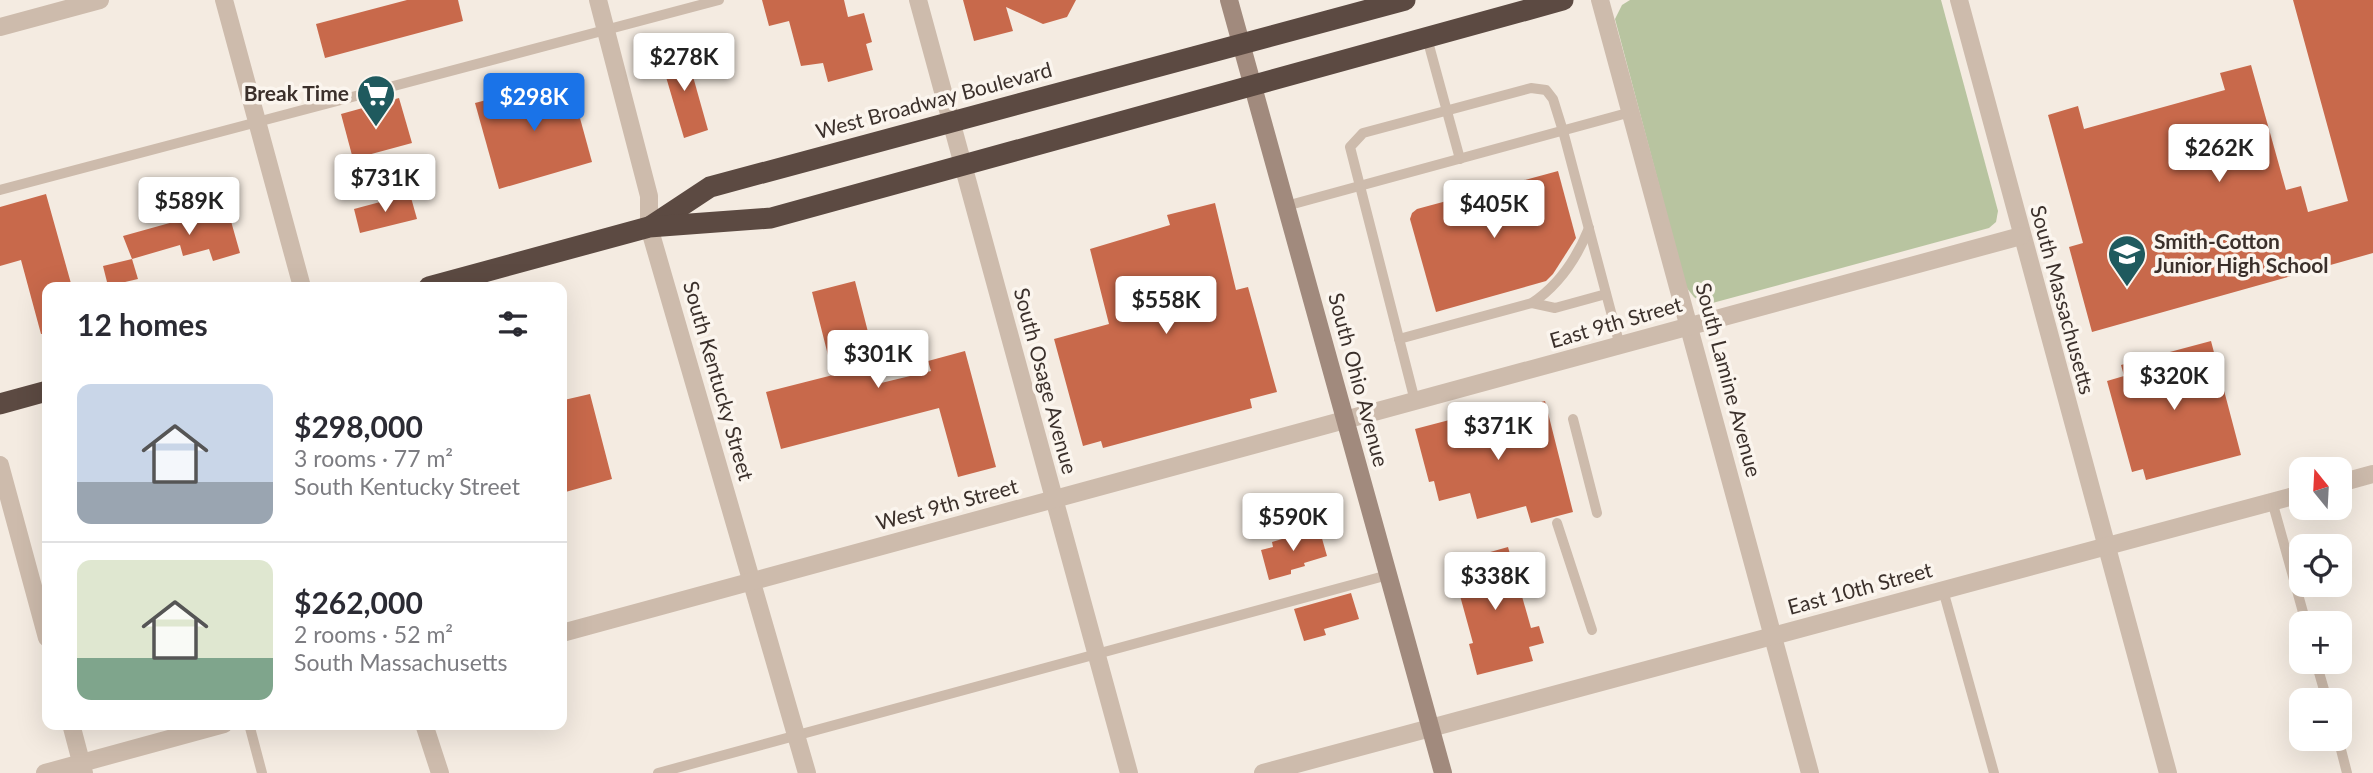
<!DOCTYPE html>
<meta charset="utf-8">
<style>
body{margin:0;font-family:Lato,sans-serif;background:#f2f2f3;color:#2b2b33;height:100vh;display:flex;flex-direction:column;font-size:26px;white-space:nowrap}
*{box-sizing:border-box;margin:0}
p{font-size:23px;color:#7c7c81}
.icon{flex:none;width:38px;height:38px;fill:none;stroke:currentColor;stroke-width:2;stroke-linecap:round;stroke-linejoin:round}
.map{position:relative;flex:1;overflow:hidden}
.side{position:absolute;left:42px;top:282px;width:525px;height:448px;display:flex;flex-direction:column;background:#fff;border-radius:14px;box-shadow:0 7px 28px #0002}
.side>*{flex:none}
.needle{width:46px;rotate:342deg}
.tools{position:absolute;left:2289px;top:457px;display:grid;gap:14px}
.tools a{display:grid;place-items:center;width:63px;height:63px;border-radius:14px;background:#fff;box-shadow:0 7px 28px #0002;font-size:35px}
.price{position:absolute;translate:-50% -60px;padding:0 16px;border-radius:7px;background:#fff;color:#222;font-size:23px;line-height:46px;filter:drop-shadow(0 2px 4px #0008)}
.price::after{content:'';position:absolute;left:50%;top:42px;width:21px;height:16px;margin-left:-10px;background:inherit;clip-path:polygon(0 0,100% 0,50% 100%)}
.price.selected{background:#1a73e8;color:#fff}
ul{padding:0;list-style:none}
li{display:flex;align-items:center;gap:21px;height:175px;padding:0 35px}
li+li{border-top:2px solid #e1e1e2}
li span{display:grid;place-items:center;flex:none;width:196px;height:140px;border-radius:14px;color:#555}
li>.icon{margin-inline-start:auto}
span .icon{width:84px;height:84px;fill:#fffc;stroke-width:1}
li b{font-size:30px}
h2{display:flex;justify-content:space-between;align-items:center;height:84px;padding:0 35px;font-size:30px}
.map>svg:first-child{display:block}
.green{fill:#b8c4a0}
.building{fill:#c8694b}
.lines{fill:none;stroke-linecap:round;stroke-linejoin:round}
.lane{stroke:#cdbbac;stroke-width:10}
.street{stroke:#cdbbac;stroke-width:18}
.secondary{stroke:#a18a7d;stroke-width:18}
.highway{stroke:#5c4a42;stroke-width:21}
.labels{text-anchor:middle;stroke-width:7;stroke-linejoin:round;paint-order:stroke}
.poi-label{font-size:21px;font-weight:bold;fill:#3b302b;stroke:#fbf5ee;text-anchor:end}
.street-label{font-size:21px;fill:#3b302b;stroke:#fbf5ee}
</style>
<div class="map">
<svg width="2373" height="773" viewBox="0 0 2373 773">
<rect width="100%" height="100%" fill="#f4ebe1"/>
<path class="green" d="M 1630,0 L 1941,0 L 1998,211 L 1996,222 L 1989,228 L 1705,305 L 1694,297 L 1686,287 L 1615,19 L 1622,5 Z"/>
<g class="building">
<path d="M 407,0 L 458,0 L 463,21 L 325,58 L 316,24 Z"/>
<path d="M 762,0 L 844,0 L 848,17 L 864,13 L 872,42 L 866,44 L 873,70 L 828,82 L 823,63 L 801,66 L 789,21 L 769,26 Z"/>
<path d="M 963,0 L 1076,0 L 1067,17 L 1043,24 L 1006,7 L 1013,31 L 974,41 Z"/>
<path d="M 2293,0 L 2373,0 L 2373,253 L 2092,332 L 2069,247 L 2083,243 L 2048,115 L 2078,106 L 2084,129 L 2225,90 L 2220,73 L 2251,65 L 2286,190 L 2301,186 L 2308,212 L 2348,201 Z"/>
<path d="M 685,48 L 708,130 L 684,138 L 661,60 L 665,53 Z"/>
<path d="M 569,78 L 592,162 L 499,189 L 475,103 Z"/>
<path d="M 399,98 L 412,143 L 353,159 L 341,114 Z"/>
<path d="M 1558,171 L 1576,238 L 1553,274 L 1546,281 L 1436,312 L 1410,219 L 1412,213 L 1417,209 Z"/>
<path d="M 46,194 L 72,287 L 47,287 L 47,334 L 41,334 L 21,260 L 0,266 L 0,207 Z"/>
<path d="M 410,194 L 417,219 L 360,233 L 354,209 Z"/>
<path d="M 1215,203 L 1236,290 L 1248,287 L 1277,392 L 1250,399 L 1252,408 L 1103,448 L 1101,441 L 1083,446 L 1054,339 L 1109,324 L 1090,249 L 1170,225 L 1167,215 Z"/>
<path d="M 227,207 L 240,253 L 213,261 L 209,249 L 183,256 L 180,245 L 132,259 L 123,236 Z"/>
<path d="M 132,259 L 138,279 L 108,286 L 103,266 Z"/>
<path d="M 855,281 L 881,383 L 931,371 L 928,361 L 965,351 L 996,467 L 958,477 L 939,408 L 781,449 L 766,392 L 833,375 L 812,292 Z"/>
<path d="M 2211,341 L 2241,455 L 2146,480 L 2143,469 L 2132,472 L 2107,381 L 2124,376 L 2121,365 Z"/>
<path d="M 590,394 L 612,479 L 562,493 L 562,413 L 567,411 L 564,400 Z"/>
<path d="M 1545,401 L 1573,512 L 1531,523 L 1526,506 L 1477,519 L 1470,493 L 1439,501 L 1434,481 L 1429,482 L 1415,429 L 1476,413 L 1478,418 Z"/>
<path d="M 1319,528 L 1327,556 L 1304,563 L 1305,566 L 1291,570 L 1291,574 L 1269,580 L 1261,550 L 1273,547 L 1272,542 Z"/>
<path d="M 1508,547 L 1531,628 L 1539,626 L 1544,643 L 1529,647 L 1533,661 L 1477,675 L 1469,644 L 1473,643 L 1451,563 Z"/>
<path d="M 1351,593 L 1359,619 L 1324,629 L 1326,635 L 1304,641 L 1294,609 Z"/>
</g>
<g class="lines">
<g class="lane">
<path d="M 1427,38 L 1460,159"/>
<path d="M 0,190 L 719,0"/>
<path d="M 1286,206 L 1631,112"/>
<path d="M 1532,303 L 1555,308 L 1606,294"/>
<path d="M 1399,339 L 1532,303 C 1559,285 1577,258 1589,228"/>
<path d="M 1415,401 L 1350,147 L 1363,133 L 1531,88 L 1546,90 L 1553,99 L 1563,131 L 1620,346"/>
<path d="M 1573,419 L 1597,513"/>
<path d="M 2272,501 L 2306,623"/>
<path d="M 1557,523 L 1592,630"/>
<path d="M 1943,590 L 1994,773"/>
<path d="M 2316,662 L 2327,700"/>
<path d="M 249,724 L 262,773"/>
<path d="M 2338,738 L 2347,773"/>
<path d="M 658,773 L 1388,575"/>
</g>
<g class="street">
<path d="M 224,0 L 302,287"/>
<path d="M 598,0 L 649,196 L 649,227 L 807,773"/>
<path d="M 918,0 L 1129,773"/>
<path d="M 1600,0 L 1810,773"/>
<path d="M 1959,0 L 2168,773"/>
<path d="M 0,27 L 100,0"/>
<path d="M 0,465 L 47,638"/>
<path d="M 2340,483 L 2373,474"/>
<path d="M 562,633 L 2021,236"/>
<path d="M 71,724 L 84,773"/>
<path d="M 424,724 L 440,773"/>
<path d="M 45,773 L 224,724"/>
<path d="M 1263,773 L 2301,494"/>
</g>
<path class="secondary" d="M 1229,0 L 1443,773"/>
<g class="highway">
<path d="M 651,226 L 710,187 L 1405,0"/>
<path d="M 429,287 L 649,227 L 771,218 L 1563,0"/>
<path d="M 0,404 L 47,391"/>
</g>
</g>
<defs>
<symbol id="supermarket-pin" viewBox="-11 -11 22 30"><path d="M0 17L-7.5 6A9.5 9.5 0 1 1 7.5 6Z" fill="#1f5a5e" stroke="#fbf5ee"/><path d="M-6-5.5h2.5l.6 2H6L4.5 2H-2.5L-4.4-4H-6ZM-1.5 3.2a1.3 1.3 0 1 0 .1 0ZM3 3.2a1.3 1.3 0 1 0 .1 0Z" fill="#fff"/></symbol>
<symbol id="school-pin" viewBox="-11 -11 22 30"><path d="M0 17L-7.5 6A9.5 9.5 0 1 1 7.5 6Z" fill="#1f5a5e" stroke="#fbf5ee"/><path d="M0-5L7-2L0 1L-7-2ZM-4 1L0 2.5L4 1V4Q0 6-4 4Z" fill="#fff"/></symbol>
</defs>
<g fill-rule="evenodd">
<use href="#supermarket-pin" x="354" y="72" width="44" height="60"/>
<use href="#school-pin" x="2105" y="232" width="44" height="60"/>
</g>
<g class="labels">
<g class="poi-label">
<text x="349" y="101">Break Time</text>
<text x="2154" y="249" text-anchor="start">Smith-Cotton<tspan x="2154" dy="24">Junior High School</tspan></text>
</g>
<g class="street-label">
<text transform="translate(934 101) rotate(-15)" y="7">West Broadway Boulevard</text>
<text transform="translate(2062 300) rotate(75)" y="7">South Massachusetts</text>
<text transform="translate(1616 323) rotate(-16)" y="7">East 9th Street</text>
<text transform="translate(1358 380) rotate(75)" y="7">South Ohio Avenue</text>
<text transform="translate(1728 380) rotate(75)" y="7">South Lamine Avenue</text>
<text transform="translate(718 381) rotate(74)" y="7">South Kentucky Street</text>
<text transform="translate(1045 381) rotate(75)" y="7">South Osage Avenue</text>
<text transform="translate(947 505) rotate(-15)" y="7">West 9th Street</text>
<text transform="translate(1860 589) rotate(-15)" y="7">East 10th Street</text>
</g>
</g>
</svg>
<div class="tools">
<a><svg class="needle" viewBox="-14 -14 28 28"><path d="M0-13l5 13h-10z" fill="#e53935"/><path d="M0 13l5-13h-10z" fill="#7c7c81"/></svg></a>
<a><svg class="icon" aria-label="locate" viewBox="0 0 24 24"><circle cx="12" cy="12" r="6"/><path d="M12 2v4M12 18v4M2 12h4M18 12h4"/></svg></a>
<a>+</a>
<a>−</a>
</div>
<b class="price" style="left:684px;top:93px">$278K</b>
<b class="price selected" style="left:534px;top:133px">$298K</b>
<b class="price" style="left:2219px;top:184px">$262K</b>
<b class="price" style="left:385px;top:214px">$731K</b>
<b class="price" style="left:189px;top:237px">$589K</b>
<b class="price" style="left:1494px;top:240px">$405K</b>
<b class="price" style="left:1166px;top:336px">$558K</b>
<b class="price" style="left:878px;top:390px">$301K</b>
<b class="price" style="left:2174px;top:412px">$320K</b>
<b class="price" style="left:1498px;top:462px">$371K</b>
<b class="price" style="left:1293px;top:553px">$590K</b>
<b class="price" style="left:1495px;top:612px">$338K</b>
<section class="side">
<h2>12 homes<svg class="icon" aria-label="filters" viewBox="0 0 24 24"><path d="M4 7h16M4 17h16"/><circle cx="9" cy="7" r="2"/><circle cx="15" cy="17" r="2"/></svg></h2>
<ul>
<li><span style="background:linear-gradient(#c9d6e8 70%,#9aa5b1 0)"><svg class="icon" aria-label="home" viewBox="0 0 24 24"><path d="M3 11l9-7 9 7M6 9v11h12V9"/></svg></span><div><b>$298,000</b><p>3 rooms · 77 m²</p><p>South Kentucky Street</p></div></li>
<li><span style="background:linear-gradient(#dfe7d0 70%,#7fa58c 0)"><svg class="icon" aria-label="home" viewBox="0 0 24 24"><path d="M3 11l9-7 9 7M6 9v11h12V9"/></svg></span><div><b>$262,000</b><p>2 rooms · 52 m²</p><p>South Massachusetts</p></div></li>
</ul>
</section>
</div>
